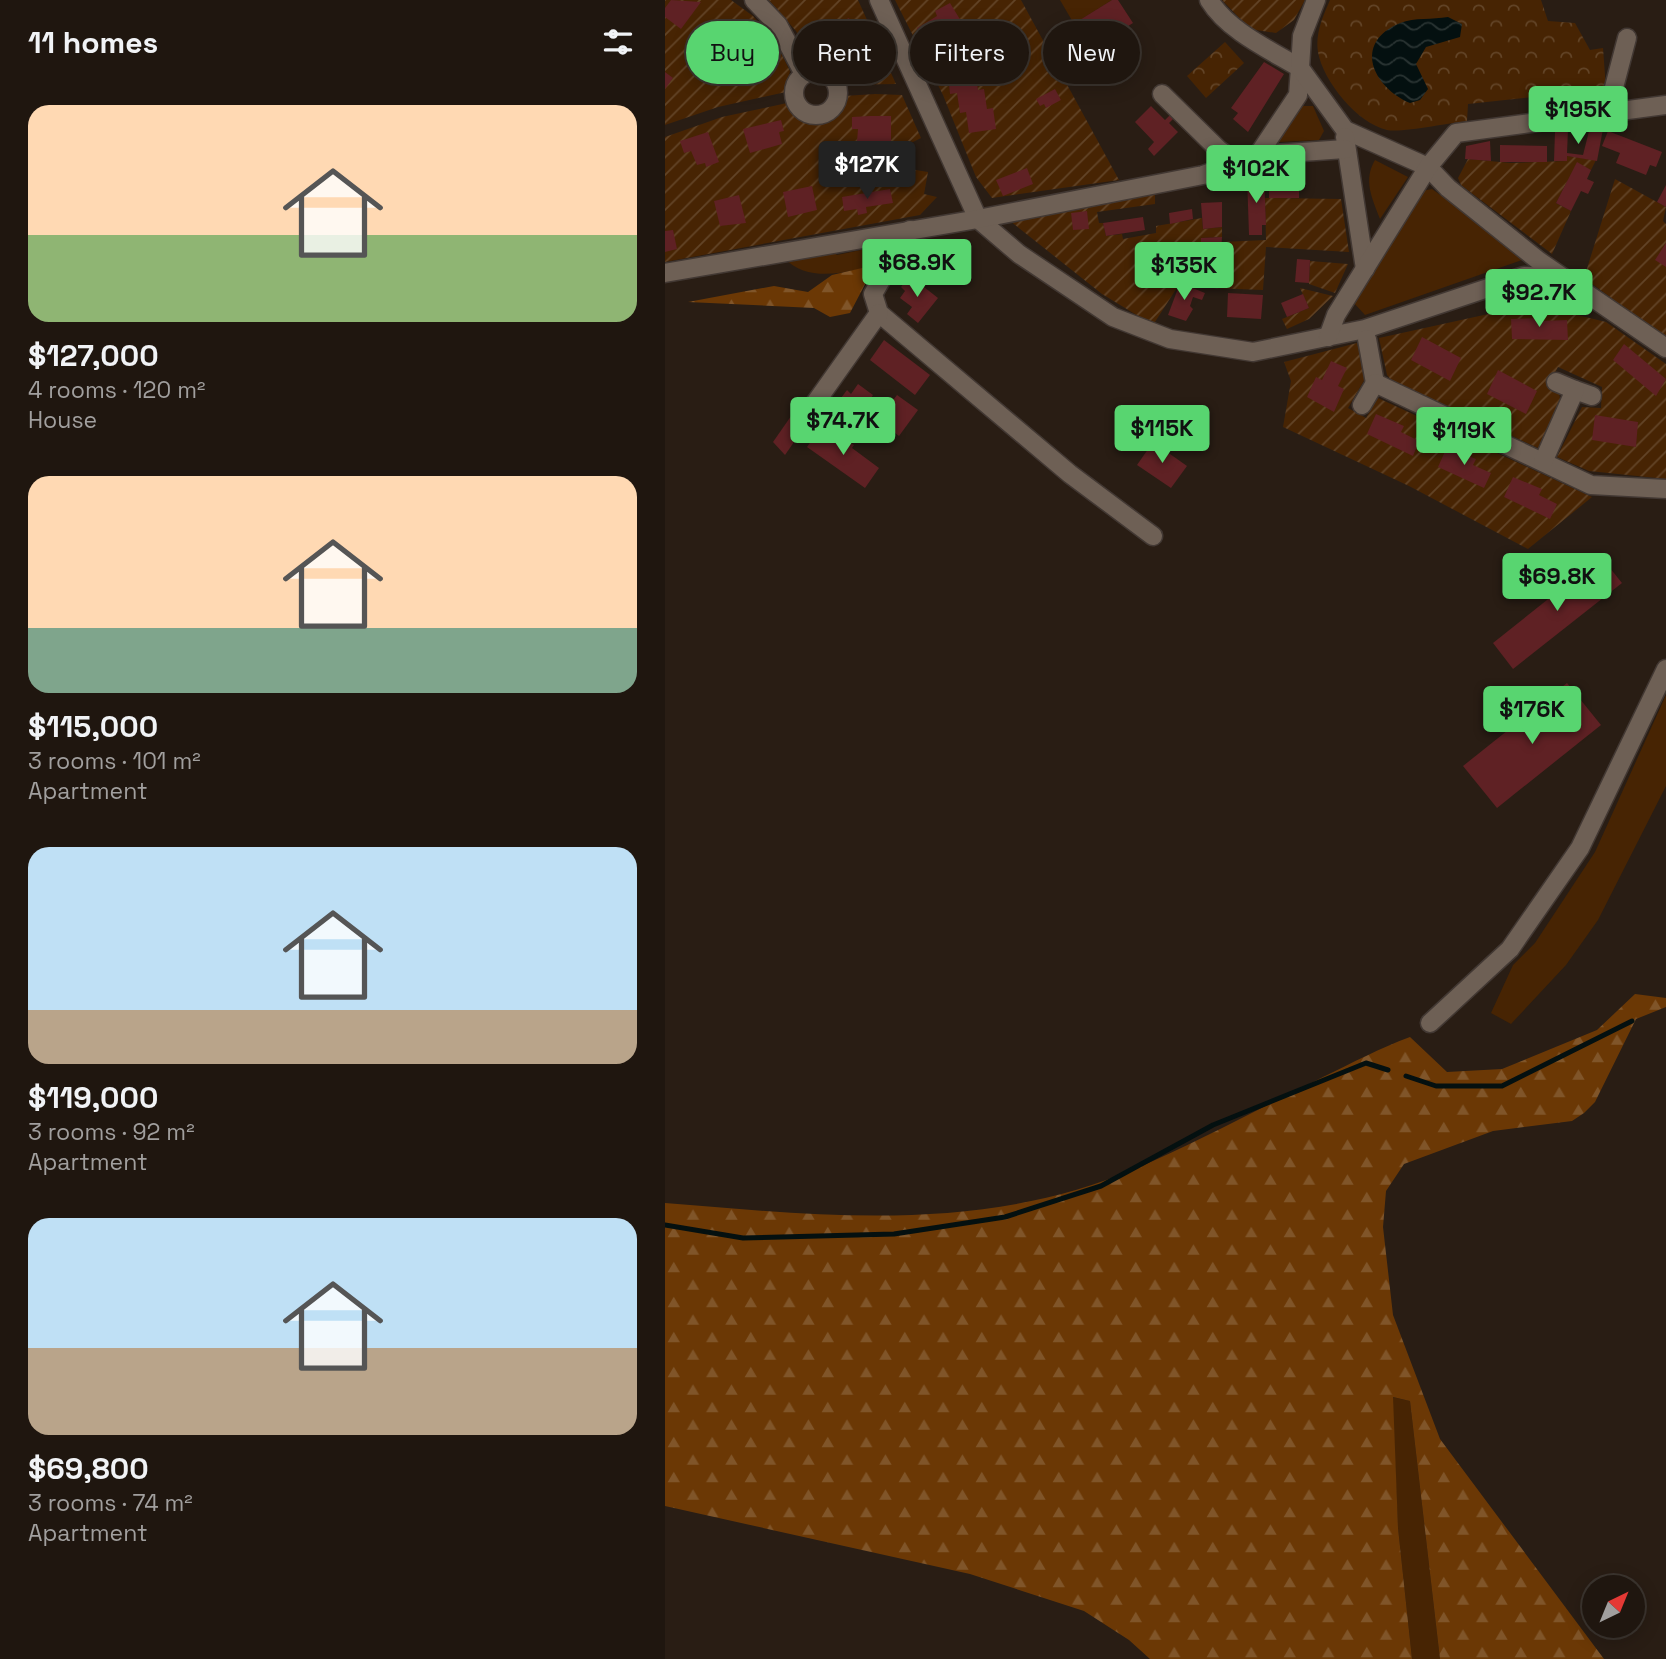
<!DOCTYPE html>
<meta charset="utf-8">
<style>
body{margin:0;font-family:"Space Grotesk",sans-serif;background:#271f18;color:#f1f3f6;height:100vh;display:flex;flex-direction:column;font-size:26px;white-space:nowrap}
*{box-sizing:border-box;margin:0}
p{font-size:23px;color:#a19f9e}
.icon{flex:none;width:38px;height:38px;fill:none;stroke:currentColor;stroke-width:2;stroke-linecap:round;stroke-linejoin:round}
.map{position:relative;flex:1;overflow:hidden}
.drawer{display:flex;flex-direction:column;background:#1f160f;width:665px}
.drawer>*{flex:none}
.banner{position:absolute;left:21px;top:21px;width:665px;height:63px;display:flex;gap:14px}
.needle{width:46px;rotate:43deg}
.buttons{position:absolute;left:917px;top:1575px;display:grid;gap:14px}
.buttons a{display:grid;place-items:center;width:63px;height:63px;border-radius:50%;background:#1f160f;box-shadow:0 4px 18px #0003,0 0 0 2px #3c352f;font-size:35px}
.price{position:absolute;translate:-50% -60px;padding:0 16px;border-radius:7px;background:#58d570;color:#111;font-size:23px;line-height:46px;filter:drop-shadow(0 2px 4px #0008)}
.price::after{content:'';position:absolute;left:50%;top:42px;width:21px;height:16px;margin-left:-10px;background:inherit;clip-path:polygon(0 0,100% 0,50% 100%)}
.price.selected{background:#222;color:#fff}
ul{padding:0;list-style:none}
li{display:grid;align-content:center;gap:14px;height:371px;padding:0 28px}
li span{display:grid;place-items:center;height:217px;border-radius:21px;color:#555}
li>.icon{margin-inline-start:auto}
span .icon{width:126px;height:126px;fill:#fffc;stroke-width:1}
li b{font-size:30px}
h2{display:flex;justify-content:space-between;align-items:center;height:84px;padding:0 28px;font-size:30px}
.chip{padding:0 24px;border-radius:32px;background:#1f160f;box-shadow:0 4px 18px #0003,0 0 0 2px #3c352f;font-size:24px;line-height:63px}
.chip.selected{background:#58d570;color:#111}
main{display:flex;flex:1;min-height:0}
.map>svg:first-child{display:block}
.grass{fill:#472403}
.forest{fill:url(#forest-firs)}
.park{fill:url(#park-crowns)}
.garden{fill:url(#garden-furrows)}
.water{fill:url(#water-waves)}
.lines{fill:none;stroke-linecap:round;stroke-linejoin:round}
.stream{stroke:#041010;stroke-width:5}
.building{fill:#5f2124}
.minor-casing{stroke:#423833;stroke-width:21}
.minor{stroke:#6e6055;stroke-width:18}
</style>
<main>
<section class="drawer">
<h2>11 homes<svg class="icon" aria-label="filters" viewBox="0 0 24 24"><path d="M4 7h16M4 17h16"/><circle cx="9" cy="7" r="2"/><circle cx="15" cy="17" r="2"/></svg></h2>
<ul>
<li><span style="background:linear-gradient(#ffd9b3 60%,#8fb573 0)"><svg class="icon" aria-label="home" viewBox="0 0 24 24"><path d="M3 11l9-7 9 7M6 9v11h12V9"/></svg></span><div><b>$127,000</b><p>4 rooms · 120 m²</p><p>House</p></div></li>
<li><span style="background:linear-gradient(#ffd9b3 70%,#7fa58c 0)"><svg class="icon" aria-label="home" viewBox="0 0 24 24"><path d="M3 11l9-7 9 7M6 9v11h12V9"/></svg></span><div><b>$115,000</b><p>3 rooms · 101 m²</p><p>Apartment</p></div></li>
<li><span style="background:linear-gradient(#bfe0f5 75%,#b9a48a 0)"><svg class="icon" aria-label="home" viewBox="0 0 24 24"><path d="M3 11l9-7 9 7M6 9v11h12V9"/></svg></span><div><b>$119,000</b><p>3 rooms · 92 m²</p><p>Apartment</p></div></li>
<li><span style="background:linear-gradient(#bfe0f5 60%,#b9a48a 0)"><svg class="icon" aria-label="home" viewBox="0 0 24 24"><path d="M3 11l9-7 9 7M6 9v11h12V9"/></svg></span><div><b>$69,800</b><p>3 rooms · 74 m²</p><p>Apartment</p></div></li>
</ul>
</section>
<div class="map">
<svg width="1001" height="1659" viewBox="0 0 1001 1659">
<defs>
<pattern id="forest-firs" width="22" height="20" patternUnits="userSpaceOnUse" patternTransform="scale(1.75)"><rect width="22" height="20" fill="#6b3805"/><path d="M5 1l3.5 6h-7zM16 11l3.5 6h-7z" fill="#805529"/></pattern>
<pattern id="park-crowns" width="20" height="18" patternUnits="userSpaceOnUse" patternTransform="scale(1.75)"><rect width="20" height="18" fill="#472403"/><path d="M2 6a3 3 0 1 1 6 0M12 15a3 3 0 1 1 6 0" fill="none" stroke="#624427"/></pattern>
<pattern id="garden-furrows" width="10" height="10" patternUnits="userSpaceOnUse" patternTransform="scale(1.75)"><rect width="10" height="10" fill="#472403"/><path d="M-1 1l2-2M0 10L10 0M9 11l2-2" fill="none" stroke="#624427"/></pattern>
<pattern id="water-waves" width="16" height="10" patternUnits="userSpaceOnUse" patternTransform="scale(1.75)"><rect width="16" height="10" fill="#041010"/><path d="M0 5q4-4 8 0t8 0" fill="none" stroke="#293332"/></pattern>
</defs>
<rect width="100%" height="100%" fill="#291d14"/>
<g class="grass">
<path d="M 395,0 L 447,0 L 409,24 Z"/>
<path d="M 638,106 L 648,106 L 659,131 L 654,140 L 613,142 Z"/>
<path d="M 710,160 L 743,177 L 715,219 C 707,198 698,180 710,160 Z"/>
<path d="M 767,189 L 875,268 L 857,260 L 700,315 L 688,302 L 757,191 Z"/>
<path d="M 225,244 L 230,249 L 222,262 C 189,270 146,286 119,258 L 167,251 L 172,255 Z"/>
<path d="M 1001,695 L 1001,786 L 933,920 L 901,965 L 846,1024 L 826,1013 L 848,965 L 870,943 L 930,852 Z"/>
<path d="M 727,1397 L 745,1401 L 775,1659 L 747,1659 L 733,1528 Z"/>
</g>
<g class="forest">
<path d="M 210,265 L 185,313 L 165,317 L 149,308 L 23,302 L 109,286 L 143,292 L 167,275 Z"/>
<path d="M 970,994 L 1001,998 L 1001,1007 L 971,1019 L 930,1102 L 919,1113 L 907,1121 L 828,1131 L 739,1164 L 721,1191 L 718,1227 L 728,1315 L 775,1439 L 939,1659 L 775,1659 L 745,1401 L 728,1397 L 733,1528 L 747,1659 L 485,1659 L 464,1640 L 419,1611 L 305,1574 L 0,1506 L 0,1203 C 161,1216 318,1234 472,1168 C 535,1141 596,1108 658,1077 C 687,1063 715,1048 745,1037 L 782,1072 L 837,1069 L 932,1030 Z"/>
</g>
<g class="park">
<path d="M 665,0 L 876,0 L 883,21 L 910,23 L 925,50 L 938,48 L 941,89 L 803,104 L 802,121 C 784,123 736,133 722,130 C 692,123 658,81 653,52 C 650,34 658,16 665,0 Z"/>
<path d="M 560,42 L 579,63 L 541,98 L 522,76 Z"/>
</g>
<g class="garden">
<path d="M 0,0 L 66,0 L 88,16 L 113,47 L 125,71 L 121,92 L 53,107 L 0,125 Z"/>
<path d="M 104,0 L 193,0 L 231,84 L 178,85 L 171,75 L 147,62 L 131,31 Z"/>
<path d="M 230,0 L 356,0 L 454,180 L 327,198 L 311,177 L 278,95 Z"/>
<path d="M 557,0 L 640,0 L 629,20 L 611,33 L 585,29 Z"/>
<path d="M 210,94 L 237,95 L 256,138 L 236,148 L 245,169 L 263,172 L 259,194 L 272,197 L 255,215 L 0,262 L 0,137 L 57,117 L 122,103 L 133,119 L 152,124 L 173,113 L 179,96 Z"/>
<path d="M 902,156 L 931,160 L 926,170 L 912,163 L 891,203 L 906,211 L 887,254 L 796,185 L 793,178 L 803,159 L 846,163 L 901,161 Z"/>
<path d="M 950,179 L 1001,207 L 998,221 L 1001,224 L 1001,338 L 919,278 Z"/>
<path d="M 490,193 L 490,204 L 432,212 L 434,223 L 438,223 L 441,236 L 457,234 L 458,239 L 491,233 L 491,226 L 537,218 L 538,229 L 557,227 L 557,237 L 536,238 L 537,254 L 556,253 L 557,242 L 601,240 L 600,198 L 676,199 L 684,252 L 601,247 L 598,290 L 546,288 L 537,281 L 517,280 L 488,325 L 437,294 L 345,221 Z"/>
<path d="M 645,261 L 683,264 L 670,293 L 644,284 Z"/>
<path d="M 635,288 L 668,296 L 644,319 L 622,329 L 617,319 L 644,308 Z"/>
<path d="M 888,309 L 941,322 L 1001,364 L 1001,479 L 924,471 L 892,457 L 917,407 L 936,408 L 937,387 L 893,367 L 883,386 L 894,392 L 895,399 L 873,448 L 727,381 L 722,375 L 714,338 L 837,311 Z"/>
<path d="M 692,343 L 701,377 L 683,408 L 701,418 L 713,398 L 927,497 L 863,549 L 744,486 L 618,427 L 626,381 L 619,362 Z"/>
</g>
<path class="water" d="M 783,17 L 797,24 L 795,37 L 761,47 L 751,64 L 763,89 L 755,100 L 745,103 C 708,87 687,43 735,23 C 750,17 767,20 783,17 Z"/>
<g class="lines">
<g class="stream">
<path d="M 741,1076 L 771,1086 L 837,1086 L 967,1021"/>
<path d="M 0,1225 L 78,1238 L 229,1234 L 340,1217 L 436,1186 L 548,1125 L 701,1063 L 723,1070"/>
</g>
</g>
<g class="building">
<path d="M 6,0 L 36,2 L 16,29 L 0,17 L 0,8 Z"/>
<path d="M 447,0 L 453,0 L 468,23 L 441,40 L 449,51 L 433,61 L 410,23 Z"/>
<path d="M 285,3 L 296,21 L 284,28 L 286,32 L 258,47 L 252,28 L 272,16 L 270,11 Z"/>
<path d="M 184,18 L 193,42 L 162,54 L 157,43 L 153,45 L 148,34 Z"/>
<path d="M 84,32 L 91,42 L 87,45 L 95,54 L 69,75 L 53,55 Z"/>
<path d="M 599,62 L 619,74 L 583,132 L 568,119 L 573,113 L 566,108 Z"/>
<path d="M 310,70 L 313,90 L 319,89 L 322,109 L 328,108 L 331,129 L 304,133 L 301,112 L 295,113 L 292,93 L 285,94 L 283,74 Z"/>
<path d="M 0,72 L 8,78 L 0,89 Z"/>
<path d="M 390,89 L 396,100 L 381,108 L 379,104 L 375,106 L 371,99 Z"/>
<path d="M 486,106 L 500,120 L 505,115 L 509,118 L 504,123 L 513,132 L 489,156 L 483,149 L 489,142 L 470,122 Z"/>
<path d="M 205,116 L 226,116 L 226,141 L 192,141 L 193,129 L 187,129 L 187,117 Z"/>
<path d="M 116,120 L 119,131 L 114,132 L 117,144 L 85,153 L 78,129 Z"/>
<path d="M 925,127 L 938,129 L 932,161 L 902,156 L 902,161 L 889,161 L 890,131 L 903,130 L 902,153 L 918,155 Z"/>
<path d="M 943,131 L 997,152 L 991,167 L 985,165 L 981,175 L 951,163 L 955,153 L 937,146 Z"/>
<path d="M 43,132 L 54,162 L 41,167 L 40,163 L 32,165 L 26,151 L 19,153 L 15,141 Z"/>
<path d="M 825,141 L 826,161 L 800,159 L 801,146 Z"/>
<path d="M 835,145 L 882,146 L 882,162 L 835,162 Z"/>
<path d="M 912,162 L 926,170 L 922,179 L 929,182 L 923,194 L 916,191 L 906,211 L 891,203 Z"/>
<path d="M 362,168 L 368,184 L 338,196 L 331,180 Z"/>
<path d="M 582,176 L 599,176 L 601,225 L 597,225 L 597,235 L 584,235 Z"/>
<rect x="604" y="181" width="30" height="17"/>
<path d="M 1001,185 L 1001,207 L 992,202 Z"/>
<path d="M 147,186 L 152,210 L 123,217 L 118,192 Z"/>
<path d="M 225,189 L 228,203 L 201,207 L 202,213 L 193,215 L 192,209 L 179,211 L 177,197 Z"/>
<path d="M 74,195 L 81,223 L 55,226 L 49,201 Z"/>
<path d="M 557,202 L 557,227 L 538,229 L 536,203 Z"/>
<path d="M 527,209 L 528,219 L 505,224 L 504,213 Z"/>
<path d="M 422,211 L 424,229 L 408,230 L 406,213 Z"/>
<path d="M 478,217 L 480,230 L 441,236 L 438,223 Z"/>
<path d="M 8,230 L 12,249 L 0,252 L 0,231 Z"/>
<path d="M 557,237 L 556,253 L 536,254 L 536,238 Z"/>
<path d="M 1001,243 L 1001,267 L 990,260 Z"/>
<path d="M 632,259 L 645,260 L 644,283 L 630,282 Z"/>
<path d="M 245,276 L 273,298 L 253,323 L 242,314 L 247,307 L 235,298 L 240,291 L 236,287 Z"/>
<path d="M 515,283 L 540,293 L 537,300 L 528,297 L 525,306 L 528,309 L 521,321 L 503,315 Z"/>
<path d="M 563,293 L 598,295 L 596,319 L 562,317 Z"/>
<path d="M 638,294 L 644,308 L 622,317 L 616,303 Z"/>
<path d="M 875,318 L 875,321 L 902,320 L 903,340 L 847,339 L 846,319 Z"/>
<path d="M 757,337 L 796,358 L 785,381 L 746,360 Z"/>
<path d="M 219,340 L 265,375 L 250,395 L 205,360 Z"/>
<path d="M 959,344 L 1001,379 L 991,396 L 948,360 Z"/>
<path d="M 666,361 L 682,368 L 673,386 L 679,389 L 669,412 L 642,397 L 651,377 L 657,380 Z"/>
<path d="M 833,370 L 872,391 L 861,414 L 822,394 Z"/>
<path d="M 193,384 L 208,395 L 191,421 L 170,406 L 182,390 L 186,394 Z"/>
<path d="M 232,395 L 253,410 L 234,436 L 213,420 Z"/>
<path d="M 131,409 L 145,419 L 120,455 L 108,442 Z"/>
<path d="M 711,414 L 739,426 L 736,432 L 754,441 L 748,456 L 702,434 Z"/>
<path d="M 930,415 L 973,422 L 971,447 L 927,440 Z"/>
<path d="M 156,427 L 179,443 L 181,440 L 189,445 L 187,448 L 214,468 L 200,488 L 142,447 Z"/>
<path d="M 488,442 L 522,466 L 506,488 L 472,465 Z"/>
<path d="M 782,447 L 811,459 L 808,465 L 826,473 L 819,488 L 773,467 Z"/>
<path d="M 848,477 L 877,489 L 874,495 L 892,504 L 885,519 L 839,497 Z"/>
<path d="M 936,557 L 957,583 L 848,669 L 828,643 Z"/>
<path d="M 902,683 L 936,725 L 832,808 L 798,766 Z"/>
</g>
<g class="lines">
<defs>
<g id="minor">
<path d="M 89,0 L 113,25 L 139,74"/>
<path d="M 214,0 L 313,219 L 354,254 L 448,317 L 505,339 L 588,352 L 700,329 L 859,276 L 894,277"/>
<path d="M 544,0 C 563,31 605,50 635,68 L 633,95 L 593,155"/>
<path d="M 651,0 L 637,36 L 635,68 L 680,130 L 763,167 L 783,188 L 874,261 L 1001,348"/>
<circle cx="151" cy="93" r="22"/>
<path d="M 497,94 L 554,150 L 573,163"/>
<path d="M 942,114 L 962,38"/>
<path d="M 680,137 L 700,269"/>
<path d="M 245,230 L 208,294 L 214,313 L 405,474 L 488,536"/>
<path d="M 0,273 L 313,219 L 538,175 L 593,155 L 680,149"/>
<path d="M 663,337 L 671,315 L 763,167 L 791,133 L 1001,105"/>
<path d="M 702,339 L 710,383"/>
<path d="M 910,390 L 927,396"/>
<path d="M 697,405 L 710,383 L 926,485 L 1001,489"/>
<path d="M 143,413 L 214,313"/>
<path d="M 878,462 L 910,390 L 891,382"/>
<path d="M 765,1023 L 845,949 L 915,848 L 1001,669"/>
</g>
</defs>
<use href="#minor" class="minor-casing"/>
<use href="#minor" class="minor"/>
</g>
</svg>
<div class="buttons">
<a><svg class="needle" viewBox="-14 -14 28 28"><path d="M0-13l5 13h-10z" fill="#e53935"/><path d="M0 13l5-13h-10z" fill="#a19f9e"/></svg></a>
</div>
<b class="price" style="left:913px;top:146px">$195K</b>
<b class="price selected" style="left:202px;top:201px">$127K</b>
<b class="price" style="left:591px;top:205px">$102K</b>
<b class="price" style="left:252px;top:299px">$68.9K</b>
<b class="price" style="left:519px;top:302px">$135K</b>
<b class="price" style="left:874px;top:329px">$92.7K</b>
<b class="price" style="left:178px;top:457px">$74.7K</b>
<b class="price" style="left:497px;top:465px">$115K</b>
<b class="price" style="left:799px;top:467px">$119K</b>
<b class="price" style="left:892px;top:613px">$69.8K</b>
<b class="price" style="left:867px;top:746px">$176K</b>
<div class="banner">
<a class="chip selected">Buy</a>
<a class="chip">Rent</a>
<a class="chip">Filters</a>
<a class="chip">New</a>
</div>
</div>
</main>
